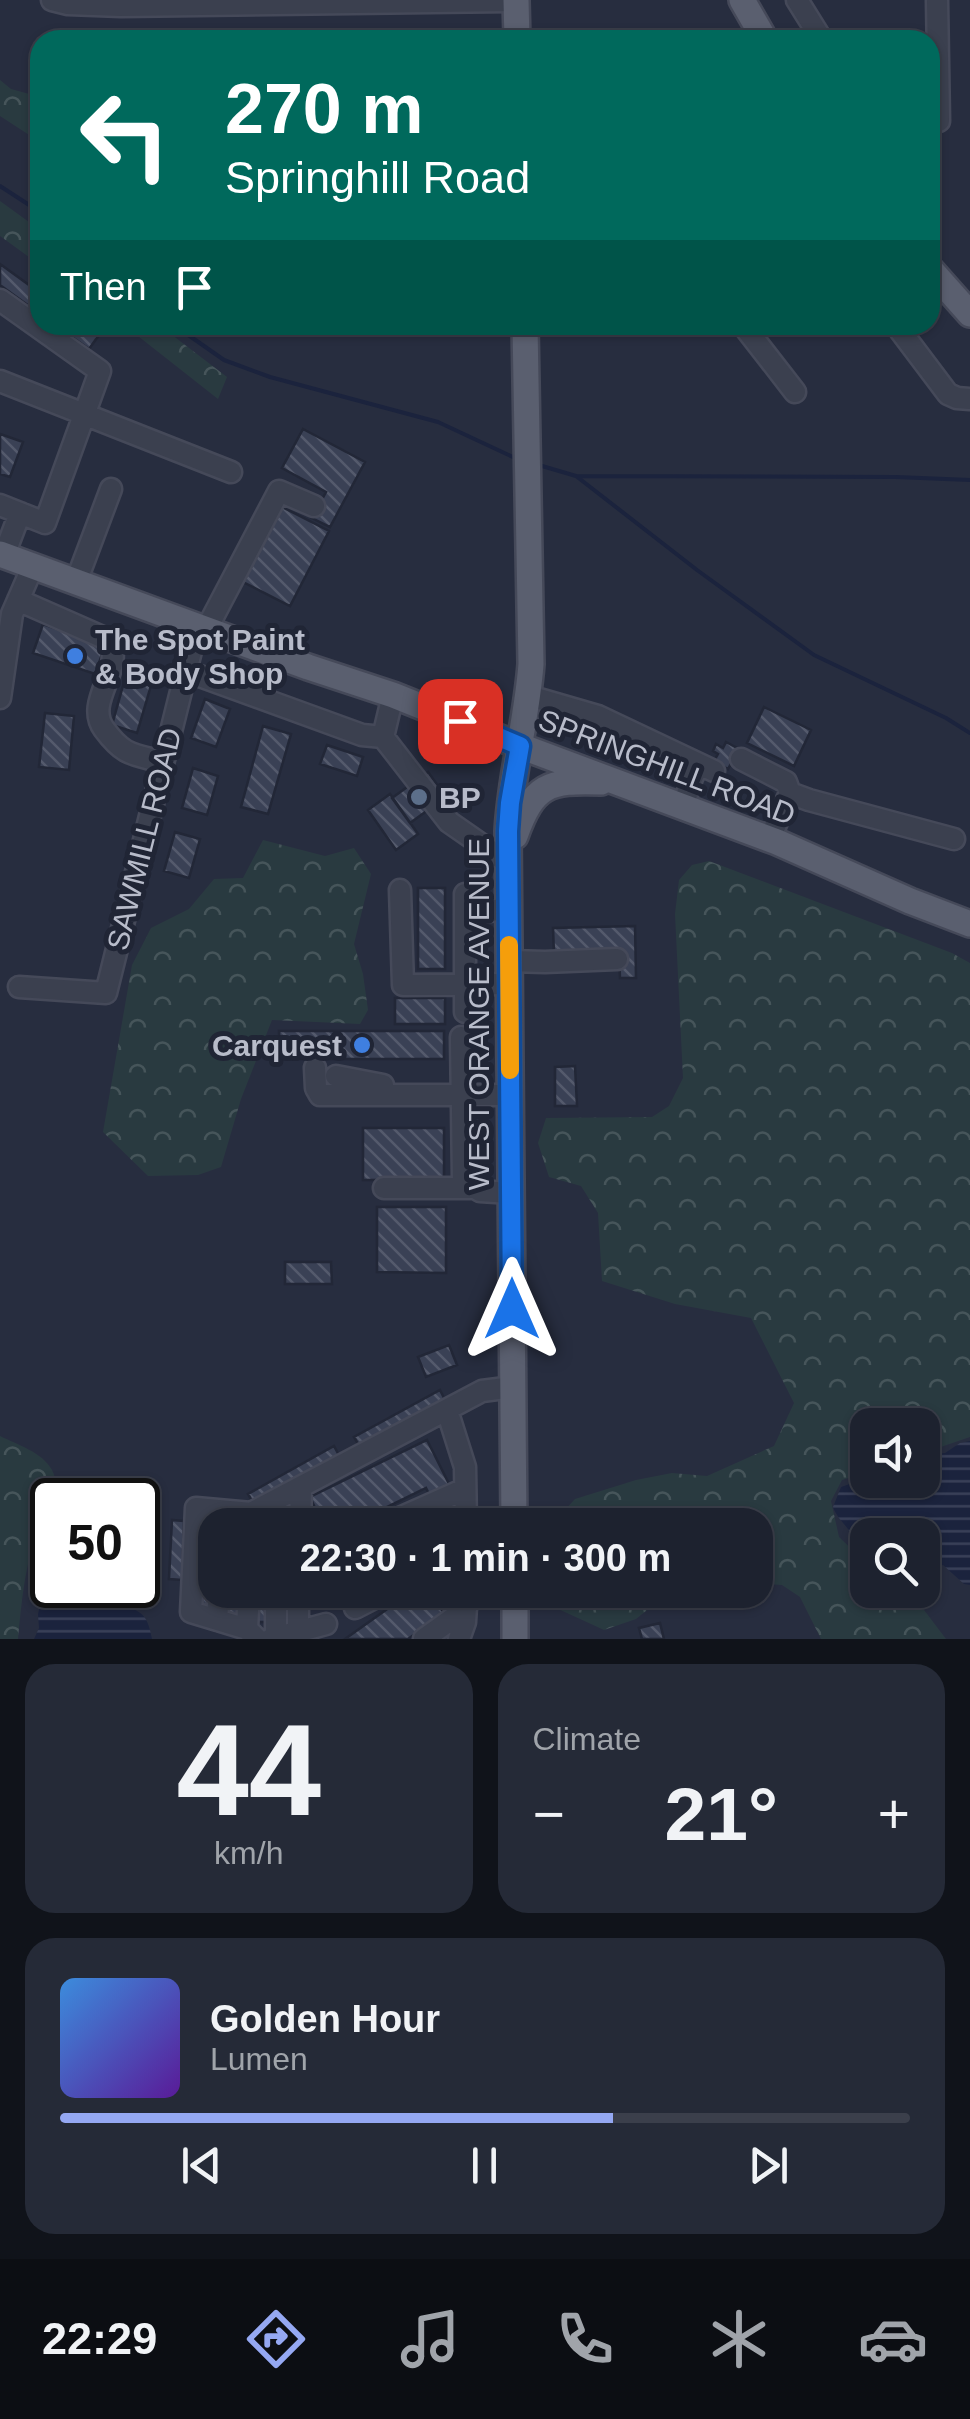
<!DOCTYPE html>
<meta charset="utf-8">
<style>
:root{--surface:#1d222f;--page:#252a37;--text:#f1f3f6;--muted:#a0a4aa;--line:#3b3f4b;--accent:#95a8f2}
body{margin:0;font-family:Arial,sans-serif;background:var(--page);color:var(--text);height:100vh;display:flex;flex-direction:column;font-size:38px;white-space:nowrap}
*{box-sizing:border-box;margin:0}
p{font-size:32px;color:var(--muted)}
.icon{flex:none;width:55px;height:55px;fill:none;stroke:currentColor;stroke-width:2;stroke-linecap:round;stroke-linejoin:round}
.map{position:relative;height:1639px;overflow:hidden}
.drawer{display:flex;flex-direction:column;gap:25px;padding:25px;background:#10131a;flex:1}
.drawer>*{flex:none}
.top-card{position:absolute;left:30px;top:30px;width:910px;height:305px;border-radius:30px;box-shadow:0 2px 8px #0004,0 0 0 2px var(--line);background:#00695c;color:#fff;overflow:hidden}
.buttons{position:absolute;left:850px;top:1408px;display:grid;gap:20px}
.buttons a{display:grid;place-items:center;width:90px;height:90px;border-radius:20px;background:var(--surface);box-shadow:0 2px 8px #0004,0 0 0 2px var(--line);font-size:50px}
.speed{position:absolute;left:30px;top:1478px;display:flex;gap:20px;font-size:50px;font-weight:700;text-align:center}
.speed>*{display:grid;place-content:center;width:130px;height:130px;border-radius:50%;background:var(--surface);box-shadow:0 2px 8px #0004,0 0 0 2px var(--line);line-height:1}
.speed .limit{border:5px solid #111;border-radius:15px;background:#fff;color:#111}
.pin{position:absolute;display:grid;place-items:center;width:85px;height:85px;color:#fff;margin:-42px;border-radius:20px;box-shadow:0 5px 15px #0006}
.me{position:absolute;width:110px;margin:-55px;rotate:0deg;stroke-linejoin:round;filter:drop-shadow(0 0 8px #0008)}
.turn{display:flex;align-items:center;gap:35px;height:210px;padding:0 30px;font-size:45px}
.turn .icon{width:130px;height:130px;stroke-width:2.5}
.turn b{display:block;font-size:70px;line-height:85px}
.then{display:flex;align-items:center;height:95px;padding:0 30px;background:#0003;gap:20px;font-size:38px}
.big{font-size:75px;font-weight:700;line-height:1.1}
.drawer .card{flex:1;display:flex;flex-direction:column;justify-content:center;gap:15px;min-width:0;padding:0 35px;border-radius:30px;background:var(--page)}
.drawer .dial{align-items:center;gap:0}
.dial b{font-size:130px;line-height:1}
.song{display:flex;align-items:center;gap:30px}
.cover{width:120px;height:120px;border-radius:15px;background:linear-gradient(135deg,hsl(210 70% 55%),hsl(270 70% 35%))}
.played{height:10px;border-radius:5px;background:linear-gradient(90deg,var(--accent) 65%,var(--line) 65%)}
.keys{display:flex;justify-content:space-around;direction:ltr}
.heat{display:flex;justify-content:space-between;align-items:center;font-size:55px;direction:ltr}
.drawer .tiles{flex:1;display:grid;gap:25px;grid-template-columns:1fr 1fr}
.card:last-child{grid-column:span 2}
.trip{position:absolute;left:198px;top:1508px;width:575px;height:100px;border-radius:30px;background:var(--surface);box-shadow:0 2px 8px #0004,0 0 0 2px var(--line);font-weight:700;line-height:100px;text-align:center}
.tabs{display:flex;height:160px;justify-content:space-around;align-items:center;background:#0c0e13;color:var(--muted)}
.tabs .icon{width:70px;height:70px}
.tabs .active{color:var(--accent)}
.tabs b{font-size:45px;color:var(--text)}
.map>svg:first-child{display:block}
.forest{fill:url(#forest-crowns)}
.water{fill:url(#water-rules)}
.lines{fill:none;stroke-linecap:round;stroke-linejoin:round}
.stream{stroke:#1b233d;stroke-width:4}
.building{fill:url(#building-back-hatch);stroke:#222737;stroke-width:2.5}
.minor-casing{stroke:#454959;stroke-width:25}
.major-casing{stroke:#454959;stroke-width:30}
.minor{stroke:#3b404f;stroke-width:20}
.major{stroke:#5a5f6f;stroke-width:25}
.route-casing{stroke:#114b97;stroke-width:25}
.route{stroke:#1a73e8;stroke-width:18}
.slow{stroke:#f59e0b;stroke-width:18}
.shop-dot{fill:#3f7fe0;stroke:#202535;stroke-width:4}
.service-dot{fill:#5c6f8a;stroke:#202535;stroke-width:4}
.labels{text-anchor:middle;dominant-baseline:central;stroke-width:10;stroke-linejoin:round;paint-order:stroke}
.poi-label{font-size:30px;font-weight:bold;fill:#b8bcca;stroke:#202535;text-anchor:start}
.street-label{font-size:30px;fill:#b8bcca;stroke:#202535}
</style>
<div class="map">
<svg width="970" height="1639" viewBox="0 0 970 1639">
<defs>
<pattern id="forest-crowns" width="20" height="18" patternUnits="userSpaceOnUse" patternTransform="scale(2.5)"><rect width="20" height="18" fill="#293a40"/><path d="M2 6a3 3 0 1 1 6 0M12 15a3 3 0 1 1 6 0" fill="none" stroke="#46555a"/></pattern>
<pattern id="water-rules" width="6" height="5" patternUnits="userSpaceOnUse" patternTransform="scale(2.5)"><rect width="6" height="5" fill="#1b233d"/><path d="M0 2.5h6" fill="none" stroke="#3a4158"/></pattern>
<pattern id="building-back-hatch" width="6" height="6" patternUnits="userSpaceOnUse" patternTransform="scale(2.5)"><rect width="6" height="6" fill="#3a4155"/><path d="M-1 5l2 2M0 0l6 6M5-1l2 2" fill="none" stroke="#545a6c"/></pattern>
</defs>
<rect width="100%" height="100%" fill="#272d3f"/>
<!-- forest -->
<path class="forest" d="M 0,80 L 11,89 L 40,97 L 40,142 L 0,116 Z
M 0,201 L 40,230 L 40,265 L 0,236 Z
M 124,325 L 159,325 L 227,377 L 218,399 Z
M 263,840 L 325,856 L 354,848 L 371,874 L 354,944 L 363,974 L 368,1010 L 360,1024 L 272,1020 L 241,1099 L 221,1167 L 198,1175 L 148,1176 L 103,1132 L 132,965 L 151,928 L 189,909 L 214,879 L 243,878 Z
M 709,861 L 952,953 L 970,963 L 970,1437 L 923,1453 L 922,1425 L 868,1425 L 867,1472 L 842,1480 L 831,1501 L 839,1537 L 867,1564 L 868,1590 L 899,1590 L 921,1606 L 946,1639 L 821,1639 L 800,1597 L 782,1585 L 755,1583 L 755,1525 L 551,1525 L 575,1499 L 636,1480 L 672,1473 L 707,1476 L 774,1446 L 794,1403 L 751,1318 L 675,1304 L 602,1281 L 598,1213 L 581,1186 L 549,1177 L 538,1143 L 546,1118 L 652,1117 L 669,1106 L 683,1078 L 675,914 L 679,880 L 692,865 Z
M 0,1436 C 18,1445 42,1452 52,1470 C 61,1488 51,1499 44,1514 C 26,1554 22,1596 18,1639 L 0,1639 Z
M 551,1590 L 672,1590 L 636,1619 L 604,1630 L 554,1607 Z"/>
<!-- water -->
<path class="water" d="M 970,1441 L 970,1585 L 964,1584 L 943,1565 L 933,1570 L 931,1564 L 926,1563 L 924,1566 L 927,1569 L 928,1575 L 923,1580 L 922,1535 L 868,1535 L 867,1549 L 859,1540 L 854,1540 C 850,1527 838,1521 833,1507 L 841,1487 L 867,1478 L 868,1480 L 922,1480 L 923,1456 L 945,1453 L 960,1443 Z
M 52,1553 L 52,1585 L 110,1585 L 115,1603 C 140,1611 147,1611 152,1639 L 34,1639 L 39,1628 L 38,1614 Z"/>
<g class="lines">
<!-- stream -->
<path class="stream" d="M 0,186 L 40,212
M 174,325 L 224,360 L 270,377 L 438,422 L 515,458
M 542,466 L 576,476 L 697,570 L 814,655 L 946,718 L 970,733
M 576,476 L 896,477 L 970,480"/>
</g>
<!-- building -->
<path class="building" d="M 0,264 L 40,293 L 40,314 L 0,285 Z
M 55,325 L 85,325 L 99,335 L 89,349 Z
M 303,429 L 365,462 L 330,527 L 312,518 L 326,492 L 282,468 Z
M 0,434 L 23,442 L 10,477 L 0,474 Z
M 282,507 L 329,531 L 290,606 L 243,582 Z
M 43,624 L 105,646 L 95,674 L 33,653 Z
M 126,675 L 152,682 L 137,733 L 112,725 Z
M 205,699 L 230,709 L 216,747 L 191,738 Z
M 764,707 L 811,730 L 794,766 L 747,743 Z
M 45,713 L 74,716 L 69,770 L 39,767 Z
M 263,726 L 291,734 L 268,814 L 241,807 Z
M 726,742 L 739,749 L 728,769 L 714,761 L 718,754 L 713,751 L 716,744 L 723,748 Z
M 327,745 L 363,757 L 357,776 L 320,764 Z
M 193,768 L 218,776 L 207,815 L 182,808 Z
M 428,772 L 446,797 L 410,823 L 392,798 Z
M 390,794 L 418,834 L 396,850 L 368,810 Z
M 175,832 L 200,839 L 189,878 L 164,871 Z
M 418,888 L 445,888 L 445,969 L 418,969 Z
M 635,926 L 636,978 L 620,978 L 619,953 L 554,954 L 553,928 Z
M 395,998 L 445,998 L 445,1024 L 395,1024 Z
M 279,1031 L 444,1031 L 444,1059 L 280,1059 Z
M 575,1066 L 577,1106 L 555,1106 L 555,1067 Z
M 363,1128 L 444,1128 L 444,1180 L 363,1180 Z
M 377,1207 L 446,1207 L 446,1273 L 377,1272 Z
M 285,1262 L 331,1262 L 332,1284 L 285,1284 Z
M 449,1345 L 457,1365 L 426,1377 L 418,1357 Z
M 440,1390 L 446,1402 L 361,1449 L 354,1437 Z
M 427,1440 L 449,1484 L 429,1494 L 426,1488 L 350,1525 L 323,1525 L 310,1497 Z
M 334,1446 L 341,1459 L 255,1506 L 248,1494 Z
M 200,1515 L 215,1516 L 212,1607 L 197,1607 Z
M 172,1520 L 184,1521 L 182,1580 L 169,1579 Z
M 226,1590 L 240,1590 L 240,1621 L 225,1621 Z
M 255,1590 L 269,1590 L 268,1622 L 254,1622 Z
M 310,1590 L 323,1590 L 322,1607 L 309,1606 Z
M 414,1590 L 428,1590 L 444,1613 L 408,1639 L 345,1639 Z
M 660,1623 L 664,1639 L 642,1639 L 639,1628 Z"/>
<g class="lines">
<!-- minor casing -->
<g class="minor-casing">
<path id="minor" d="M 52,0 L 68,4 L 121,6 L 516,1
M 797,0 L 822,40
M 930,121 L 939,121 L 937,0
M 0,300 L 100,371 L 45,523 L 0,505
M 743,325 L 795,392
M 896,325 L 948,394 L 957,398 L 970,399
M 0,381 L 231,472
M 4,555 L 20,513
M 76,582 L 111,489
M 18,600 L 109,640 C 125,670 84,701 104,729 C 124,756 132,754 163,762
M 206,630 L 279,491 L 314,506
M 186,671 L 362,735 L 383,737 L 449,822 L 508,863
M 529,696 L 598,716 L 714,771
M 0,698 L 12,614 L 33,566
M 383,737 L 393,695
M 741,759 L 786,782 L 790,793 L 809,800 L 954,839
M 683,807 L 692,778 L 699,764
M 769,840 L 790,793
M 400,890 L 403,985 L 509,984
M 465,894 L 465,1012
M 465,915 L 509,908
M 509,961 L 545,962 L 617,959
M 19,987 L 106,993 L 197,627
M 461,1037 L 463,1180 L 480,1191 L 511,1193
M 315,1068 L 316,1088 L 320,1095 L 510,1095
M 336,1076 L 383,1085
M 384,1188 L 475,1188
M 447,1410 L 465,1467 L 466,1525
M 300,1525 L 301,1487
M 384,1525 L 465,1489
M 355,1608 L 390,1590
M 217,1620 L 219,1590
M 247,1629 L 249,1590
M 298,1632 L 298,1590
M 257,1639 L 247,1629 L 191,1612 L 196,1508 L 251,1513 L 482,1391 L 513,1387
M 271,1639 L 326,1624
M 276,1639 L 276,1590
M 424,1639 L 466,1609
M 459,1639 L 465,1622 L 467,1590"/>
</g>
<!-- major casing -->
<g class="major-casing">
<path id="major" d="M 516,0 L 517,40
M 742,0 L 765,40
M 930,269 L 970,314
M 0,554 L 308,667 L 393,695 L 520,746 L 777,842 L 910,901 L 970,924
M 515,836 C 533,785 548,780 601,782
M 514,1525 L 508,831 C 511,774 527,720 531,664 L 525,325
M 515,1590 L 515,1639"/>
</g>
<!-- minor -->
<use href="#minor" class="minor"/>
<!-- major -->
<use href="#major" class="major"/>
</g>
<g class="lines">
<!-- route casing -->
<g class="route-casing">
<path id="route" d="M 460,721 L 520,746 L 510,803 L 508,831 L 512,1309"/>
</g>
<!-- route -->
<use href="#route" class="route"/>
<!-- slow -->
<path class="slow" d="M 509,945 L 510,1070"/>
</g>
<!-- markers -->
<g class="shop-dot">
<circle cx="75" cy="656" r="10"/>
<circle cx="362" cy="1045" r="10"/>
</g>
<circle class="service-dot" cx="419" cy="797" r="10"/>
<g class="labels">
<!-- poi labels -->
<g class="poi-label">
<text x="95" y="639">The Spot Paint<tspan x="95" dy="34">&amp; Body Shop</tspan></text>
<text x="439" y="797">BP</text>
<text x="342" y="1045" text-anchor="end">Carquest</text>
</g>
<!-- street labels -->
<g class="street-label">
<text transform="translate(667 767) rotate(21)">SPRINGHILL ROAD</text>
<text transform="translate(144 839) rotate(-76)">SAWMILL ROAD</text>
<text transform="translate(478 1014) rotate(-90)">WEST ORANGE AVENUE</text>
</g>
</g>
</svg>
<div class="buttons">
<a><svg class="icon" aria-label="sound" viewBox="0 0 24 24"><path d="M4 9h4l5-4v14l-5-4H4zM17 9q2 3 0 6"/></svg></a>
<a><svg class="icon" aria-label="search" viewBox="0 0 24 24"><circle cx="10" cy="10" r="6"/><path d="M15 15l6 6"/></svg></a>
</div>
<div class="speed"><div class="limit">50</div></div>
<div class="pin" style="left:460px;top:721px;background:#d93025"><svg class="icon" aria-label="arrive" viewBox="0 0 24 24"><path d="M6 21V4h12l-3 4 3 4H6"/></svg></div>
<svg class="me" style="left:512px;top:1309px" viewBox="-20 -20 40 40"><path d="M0-17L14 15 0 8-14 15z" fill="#1a73e8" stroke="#fff" stroke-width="4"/></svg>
<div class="trip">22:30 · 1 min · 300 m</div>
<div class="top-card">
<div class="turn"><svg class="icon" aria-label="left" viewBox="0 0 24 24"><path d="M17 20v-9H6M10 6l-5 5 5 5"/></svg><div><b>270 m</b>Springhill Road</div></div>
<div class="then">Then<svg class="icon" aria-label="arrive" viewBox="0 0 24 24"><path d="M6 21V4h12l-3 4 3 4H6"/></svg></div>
</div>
</div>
<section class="drawer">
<div class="tiles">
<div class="card dial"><b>44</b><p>km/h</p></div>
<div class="card"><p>Climate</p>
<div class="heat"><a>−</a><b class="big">21°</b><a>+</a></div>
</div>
<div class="card">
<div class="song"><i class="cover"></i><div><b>Golden Hour</b><p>Lumen</p></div></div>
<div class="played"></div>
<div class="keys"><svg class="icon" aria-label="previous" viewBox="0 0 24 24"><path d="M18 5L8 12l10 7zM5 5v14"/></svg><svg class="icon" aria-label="pause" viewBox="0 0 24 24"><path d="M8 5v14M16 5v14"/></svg><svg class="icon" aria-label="next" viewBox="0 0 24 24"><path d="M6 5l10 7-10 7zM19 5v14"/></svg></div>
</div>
</div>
</section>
<nav class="tabs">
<b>22:29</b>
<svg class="icon active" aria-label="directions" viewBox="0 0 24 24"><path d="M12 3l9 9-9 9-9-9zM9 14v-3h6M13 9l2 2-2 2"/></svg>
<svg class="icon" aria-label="music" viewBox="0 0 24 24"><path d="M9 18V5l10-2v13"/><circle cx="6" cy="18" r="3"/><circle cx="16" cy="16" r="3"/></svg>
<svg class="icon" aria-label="phone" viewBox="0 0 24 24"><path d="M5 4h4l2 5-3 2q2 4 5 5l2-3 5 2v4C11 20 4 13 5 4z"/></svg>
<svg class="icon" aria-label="climate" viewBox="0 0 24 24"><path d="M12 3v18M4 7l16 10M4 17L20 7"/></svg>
<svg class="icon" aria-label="car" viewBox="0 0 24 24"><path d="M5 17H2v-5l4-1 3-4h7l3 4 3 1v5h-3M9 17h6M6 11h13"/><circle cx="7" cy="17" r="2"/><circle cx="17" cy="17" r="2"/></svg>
</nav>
